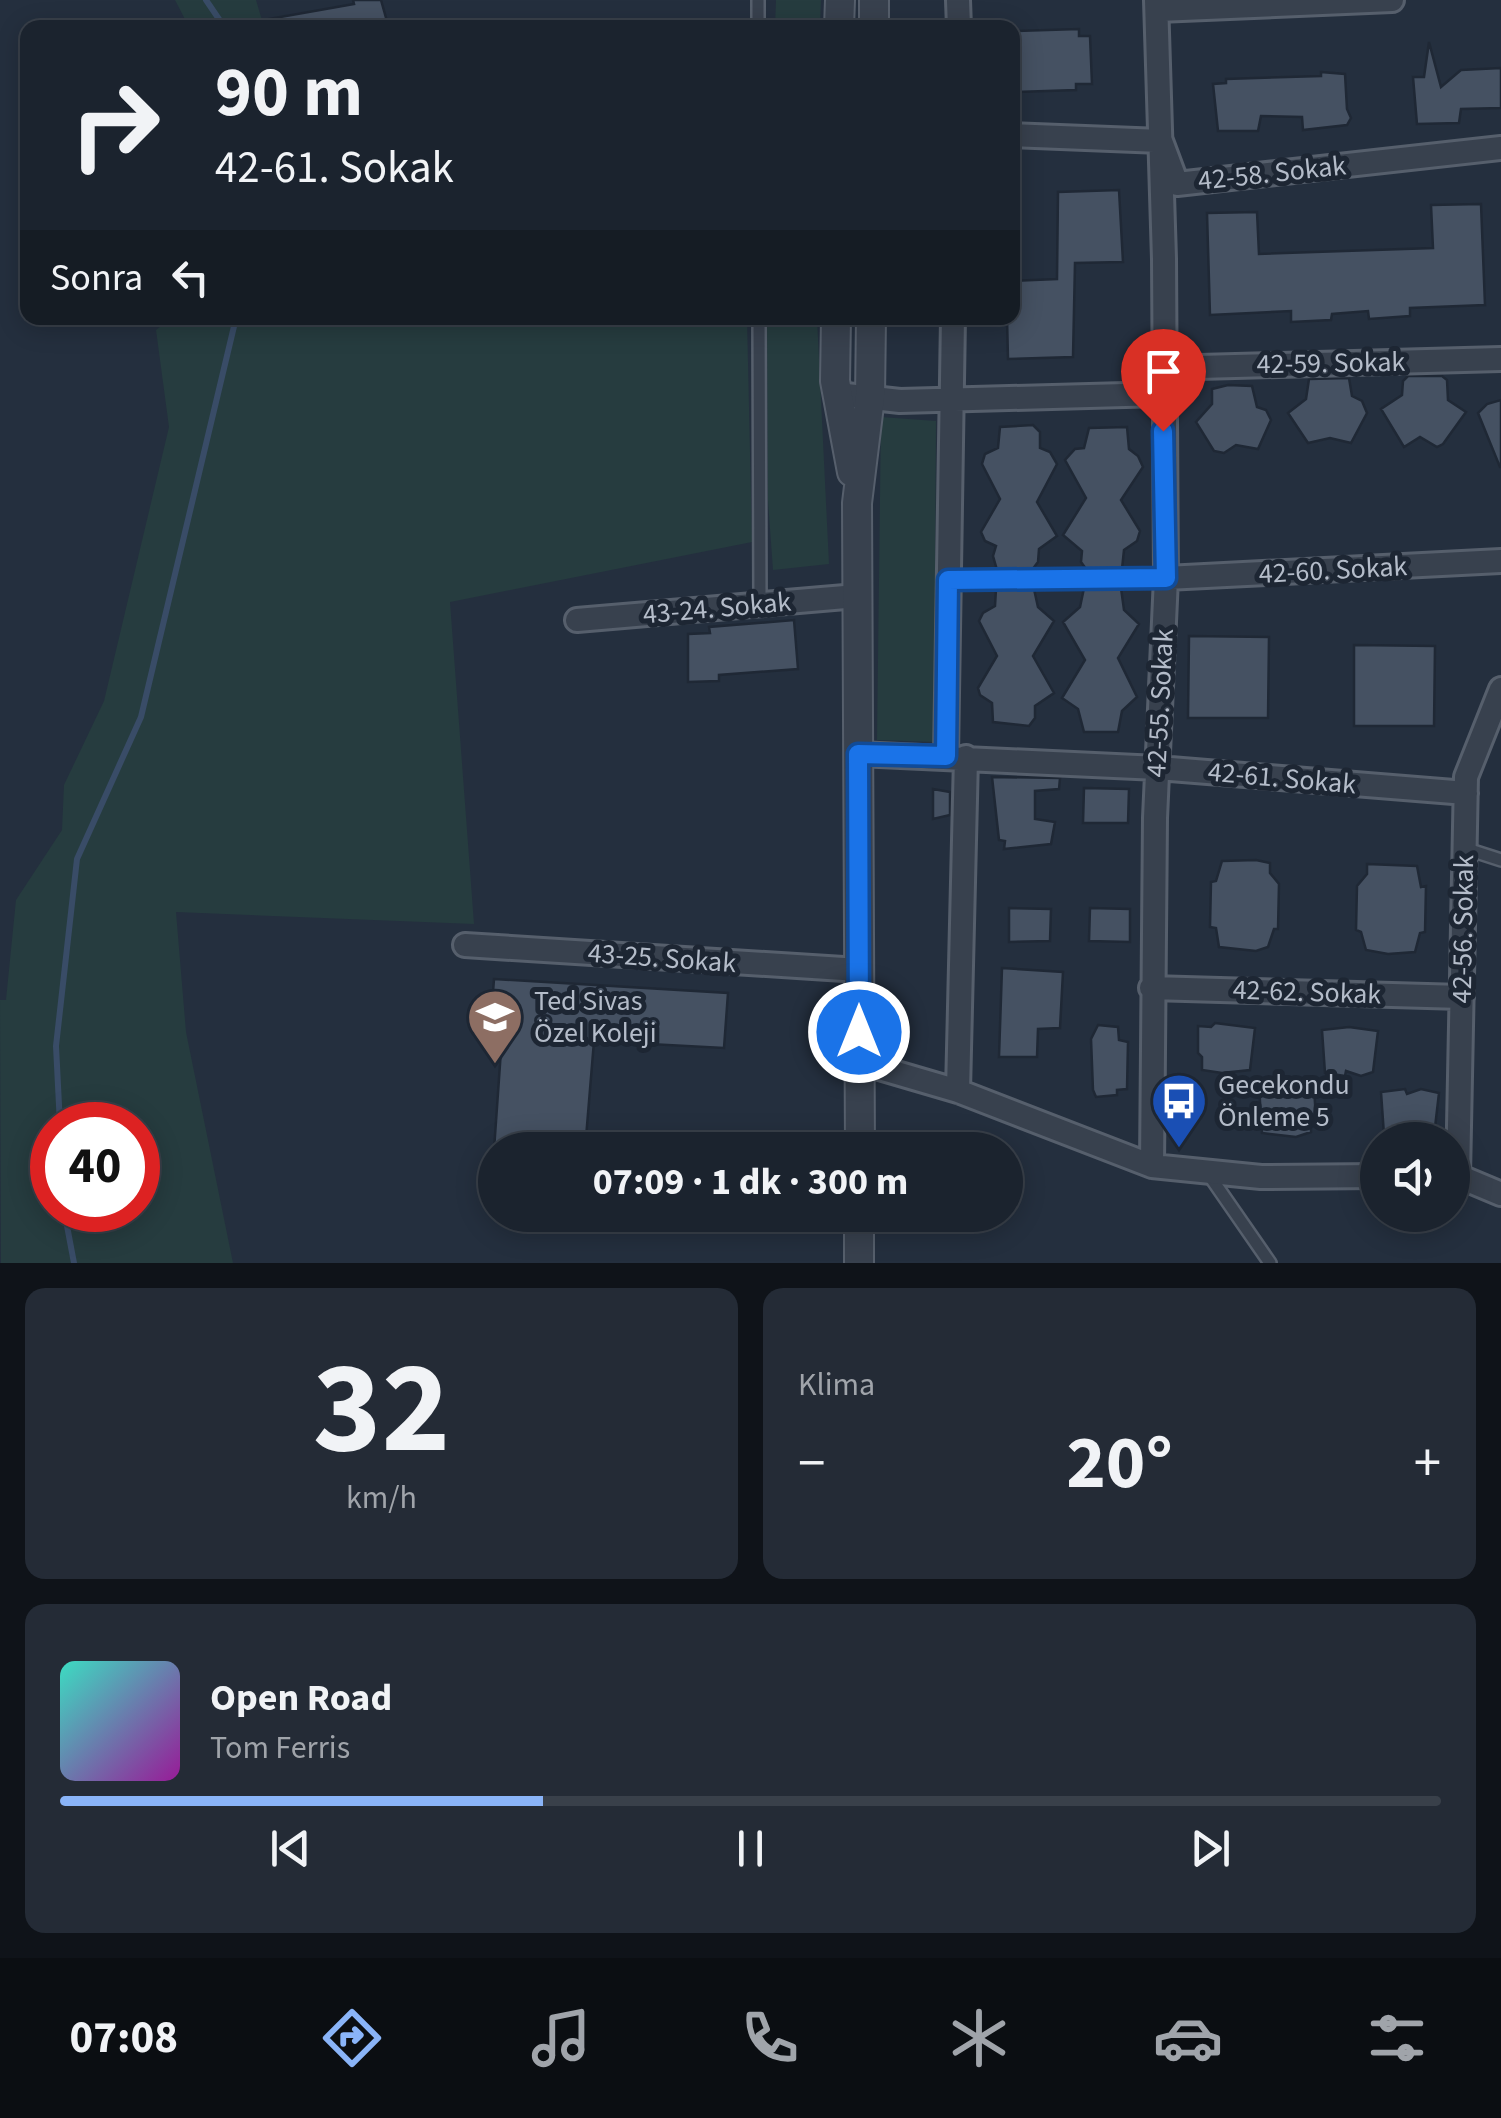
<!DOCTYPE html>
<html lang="tr">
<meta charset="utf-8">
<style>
:root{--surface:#1b232e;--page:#242b36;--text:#f1f3f6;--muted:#a0a4aa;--line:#39404a;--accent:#8ab4f8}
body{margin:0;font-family:"Source Sans 3",sans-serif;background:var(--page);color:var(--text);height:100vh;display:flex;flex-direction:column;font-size:38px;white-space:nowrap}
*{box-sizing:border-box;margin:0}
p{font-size:32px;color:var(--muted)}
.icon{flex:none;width:55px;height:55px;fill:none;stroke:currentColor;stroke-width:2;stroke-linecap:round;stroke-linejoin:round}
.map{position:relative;height:1263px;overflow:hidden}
.sheet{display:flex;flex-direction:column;gap:25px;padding:25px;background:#0f1319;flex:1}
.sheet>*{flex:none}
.guide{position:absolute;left:20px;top:20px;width:1000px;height:305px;border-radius:20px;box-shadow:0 5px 25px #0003,0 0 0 2px var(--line);background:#1b232e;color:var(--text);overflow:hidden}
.controls{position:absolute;left:1360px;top:1122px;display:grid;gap:20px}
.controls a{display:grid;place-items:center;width:110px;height:110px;border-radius:50%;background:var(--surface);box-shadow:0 5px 25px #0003,0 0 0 2px var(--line);font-size:50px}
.speed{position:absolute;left:30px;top:1102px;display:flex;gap:20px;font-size:50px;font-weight:700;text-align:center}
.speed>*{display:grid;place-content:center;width:130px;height:130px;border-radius:50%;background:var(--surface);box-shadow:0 5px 25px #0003,0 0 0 2px var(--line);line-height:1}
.speed .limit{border:15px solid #d22;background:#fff;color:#111}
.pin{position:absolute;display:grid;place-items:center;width:85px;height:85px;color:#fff;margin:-102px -42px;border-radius:50% 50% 50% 0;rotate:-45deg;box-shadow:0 0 10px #0007}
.pin .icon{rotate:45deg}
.me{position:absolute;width:110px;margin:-55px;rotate:0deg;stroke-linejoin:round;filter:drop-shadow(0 0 8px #0008)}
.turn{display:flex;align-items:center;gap:35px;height:210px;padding:0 30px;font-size:45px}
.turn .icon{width:130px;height:130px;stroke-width:2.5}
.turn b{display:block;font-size:70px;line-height:85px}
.then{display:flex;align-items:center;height:95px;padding:0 30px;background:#0003;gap:20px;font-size:38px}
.big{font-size:75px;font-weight:700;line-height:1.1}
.sheet .widget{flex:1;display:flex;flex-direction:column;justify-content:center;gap:15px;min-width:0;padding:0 35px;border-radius:20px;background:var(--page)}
.sheet .dial{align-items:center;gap:0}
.dial b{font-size:130px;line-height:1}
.song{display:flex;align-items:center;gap:30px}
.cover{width:120px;height:120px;border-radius:15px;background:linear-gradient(135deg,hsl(170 70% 55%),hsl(300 70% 35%))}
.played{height:10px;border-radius:5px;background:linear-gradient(90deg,var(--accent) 35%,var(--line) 35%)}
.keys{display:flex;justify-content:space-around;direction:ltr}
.heat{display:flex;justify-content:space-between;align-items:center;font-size:55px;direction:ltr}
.sheet .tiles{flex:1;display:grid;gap:25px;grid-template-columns:1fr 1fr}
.widget:last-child{grid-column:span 2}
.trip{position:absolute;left:478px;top:1132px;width:545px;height:100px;border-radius:50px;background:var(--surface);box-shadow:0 5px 25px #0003,0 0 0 2px var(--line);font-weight:700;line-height:100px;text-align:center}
.tab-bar{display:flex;height:160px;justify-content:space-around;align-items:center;background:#0b0e12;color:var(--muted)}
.tab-bar .icon{width:70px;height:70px}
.tab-bar .selected{color:var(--accent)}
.tab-bar b{font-size:45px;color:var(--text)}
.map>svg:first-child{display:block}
.green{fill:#263c3f;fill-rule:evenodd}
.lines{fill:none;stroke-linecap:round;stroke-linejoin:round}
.stream{stroke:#394c67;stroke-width:6}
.building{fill:#455162;stroke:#1f2835;stroke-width:2.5}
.service-casing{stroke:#565f6c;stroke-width:16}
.minor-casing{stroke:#565f6c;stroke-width:28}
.tertiary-casing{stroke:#565f6c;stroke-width:32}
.service{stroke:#38414e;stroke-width:11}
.minor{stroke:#38414e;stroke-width:22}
.tertiary{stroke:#38414e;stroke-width:28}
.route-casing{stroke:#114b97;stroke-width:25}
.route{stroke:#1a73e8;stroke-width:18}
.labels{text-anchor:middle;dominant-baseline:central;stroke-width:10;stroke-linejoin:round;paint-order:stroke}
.street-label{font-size:28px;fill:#b4bcc9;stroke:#1d2633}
.poi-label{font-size:28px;fill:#b4bcc9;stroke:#1d2633;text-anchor:start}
</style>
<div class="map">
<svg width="1501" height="1263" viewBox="0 0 1501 1263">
<rect width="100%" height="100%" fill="#242f3e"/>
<!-- green -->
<path class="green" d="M 175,0 L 256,0 L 264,27 L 189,27 Z
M 776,0 L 821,0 L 820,27 L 775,27 Z
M 171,318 L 747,318 L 752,542 L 450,602 L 474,924 L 176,912 L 186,1032 L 233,1263 L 1,1263 L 0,1000 L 6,1000 L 16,900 L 62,830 L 64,785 L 104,701 L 169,427 L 156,330 ZM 52,1125 L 138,1125 L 138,1210 L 52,1210 Z
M 767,318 L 817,318 L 829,564 L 773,570 L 768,501 Z
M 881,417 L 936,421 L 934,742 L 877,740 Z"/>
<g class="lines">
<!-- stream -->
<path class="stream" d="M 206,0 L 225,28
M 60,1125 L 56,1046 L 77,859 L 141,717 L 236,318
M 64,1210 L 74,1263"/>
</g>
<!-- building -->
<path class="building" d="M 353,0 L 381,0 L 388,25 L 269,28 L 269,19 L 354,4 Z
M 1079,29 L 1079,36 L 1090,36 L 1092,84 L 1076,84 L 1076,90 L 1014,92 L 1014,31 Z
M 1429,42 L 1441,87 L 1461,70 L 1501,68 L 1501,108 L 1461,109 L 1459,123 L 1417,124 L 1413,77 L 1424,77 Z
M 1321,72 L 1345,74 L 1347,109 L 1351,118 L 1347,125 L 1303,130 L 1302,117 L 1261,116 L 1258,131 L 1218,131 L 1213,84 L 1226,83 L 1226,79 L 1321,76 Z
M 1119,190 L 1123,262 L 1075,263 L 1073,357 L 1008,359 L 1007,318 L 1012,318 L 1012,281 L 1057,279 L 1058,192 Z
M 1481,204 L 1485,305 L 1410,308 L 1410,316 L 1369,319 L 1368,311 L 1332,314 L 1331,320 L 1291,322 L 1291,311 L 1210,315 L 1207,213 L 1257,212 L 1259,254 L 1433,248 L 1431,205 Z
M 1408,376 L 1442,376 L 1447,380 L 1448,400 L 1466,412 L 1443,444 L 1437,447 L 1420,437 L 1404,447 L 1381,409 L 1402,395 L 1403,381 Z
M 1349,378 L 1352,396 L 1362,401 L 1367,413 L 1351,443 L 1330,438 L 1308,443 L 1288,413 L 1306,399 L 1309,379 Z
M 1228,385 L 1252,386 L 1257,407 L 1266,410 L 1271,420 L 1258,449 L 1236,445 L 1224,453 L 1214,451 L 1196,422 L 1212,404 L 1212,389 Z
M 1501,400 L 1501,467 L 1500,467 L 1478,413 L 1487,404 Z
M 1033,425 L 1040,432 L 1040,448 L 1050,452 L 1057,464 L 1037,502 L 1057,536 L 1039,549 L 1038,562 L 1032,570 L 997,570 L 993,556 L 996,546 L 985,541 L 981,532 L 1000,499 L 982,464 L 985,454 L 998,448 L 1000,427 Z
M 1127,427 L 1129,449 L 1138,456 L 1143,467 L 1121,500 L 1140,531 L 1137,541 L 1124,550 L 1122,569 L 1086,569 L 1081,562 L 1082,551 L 1063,535 L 1086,498 L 1065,460 L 1075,449 L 1084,448 L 1089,428 Z
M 1084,588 L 1121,588 L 1124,610 L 1139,624 L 1118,658 L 1137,697 L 1122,711 L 1118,732 L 1084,732 L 1078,709 L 1062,698 L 1085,660 L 1063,622 L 1080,607 Z
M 996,589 L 1034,589 L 1038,607 L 1054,621 L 1033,656 L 1054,693 L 1035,706 L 1035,718 L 1029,726 L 993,722 L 992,703 L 980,695 L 978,688 L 997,656 L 979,621 L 983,613 L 995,606 Z
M 794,620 L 798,669 L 719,675 L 719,681 L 688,682 L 688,634 L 710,633 L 709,627 Z
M 1189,636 L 1269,637 L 1268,718 L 1188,718 Z
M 1354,645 L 1435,646 L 1434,726 L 1354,726 Z
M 992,777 L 1060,778 L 1059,789 L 1035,791 L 1035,819 L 1055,822 L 1051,844 L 1004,849 L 1005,841 L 999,840 Z
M 1084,788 L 1129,789 L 1128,823 L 1083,823 Z
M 933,789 L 950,792 L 950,815 L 933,819 Z
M 1256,860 L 1270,863 L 1270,873 L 1279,884 L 1278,929 L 1274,929 L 1268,947 L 1256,951 L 1219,947 L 1216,928 L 1210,927 L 1211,882 L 1216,881 L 1222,861 Z
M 1367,864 L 1417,866 L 1421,887 L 1426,886 L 1425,932 L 1420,933 L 1415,952 L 1388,954 L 1366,950 L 1361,932 L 1356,930 L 1357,886 L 1367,874 Z
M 1009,908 L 1051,909 L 1050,941 L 1009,942 Z
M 1090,908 L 1130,909 L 1130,942 L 1089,941 Z
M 1002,968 L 1063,972 L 1060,1028 L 1038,1029 L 1037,1057 L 999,1057 Z
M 494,979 L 728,993 L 724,1048 L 594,1041 L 585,1150 L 494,1150 L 502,1036 L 490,1032 Z
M 1215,1023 L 1255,1028 L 1250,1070 L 1222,1073 L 1202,1070 L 1202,1057 L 1198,1053 L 1198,1026 L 1211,1027 Z
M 1098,1025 L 1118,1027 L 1119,1040 L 1128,1042 L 1127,1089 L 1117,1090 L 1117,1095 L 1096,1097 L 1093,1090 L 1091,1039 Z
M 1349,1027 L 1378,1031 L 1373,1072 L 1361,1076 L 1346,1071 L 1345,1076 L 1325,1073 L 1322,1030 Z
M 1259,1086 L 1314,1088 L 1316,1118 L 1311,1121 L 1311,1132 L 1296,1137 L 1262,1133 Z
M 1405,1089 L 1407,1094 L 1421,1089 L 1439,1093 L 1434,1136 L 1423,1139 L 1384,1135 L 1381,1092 Z"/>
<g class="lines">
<!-- service casing -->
<g class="service-casing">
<path id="service" d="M 758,0 L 758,28
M 759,318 L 760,604
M 947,580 L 1166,578
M 1464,848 L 1501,860
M 1207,1172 L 1270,1263"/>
</g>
<!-- minor casing -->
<g class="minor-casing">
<path id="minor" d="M 958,0 L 959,28
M 1158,10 L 1392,0
M 1012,135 L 1161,141 L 1177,184 L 1501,148
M 1162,368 L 1501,359
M 837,394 L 900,401 L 1162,394
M 1166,578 L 1501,561
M 577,620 L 857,596
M 1501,689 L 1466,777 L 1458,1176 L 1501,1194
M 858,754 L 1158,768 L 1466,793
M 946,756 L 953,318
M 465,945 L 859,970
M 1151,988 L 1462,997
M 859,1062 L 958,1091 L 1152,1166 L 1261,1177 L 1378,1176
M 958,1091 L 966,757
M 1152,1166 L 1155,818 L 1166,578 L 1164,259 L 1156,0"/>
</g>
<!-- tertiary casing -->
<g class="tertiary-casing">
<path id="tertiary" d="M 839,28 L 840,0
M 874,28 L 874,0
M 836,318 L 835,381 L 852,472
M 860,1150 L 857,503 L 870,397 L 871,318
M 859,1263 L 859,1215"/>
</g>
<!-- service -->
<use href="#service" class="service"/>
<!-- minor -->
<use href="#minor" class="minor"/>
<!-- tertiary -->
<use href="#tertiary" class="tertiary"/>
</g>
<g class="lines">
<!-- route casing -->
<g class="route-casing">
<path id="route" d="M 859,1032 L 858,754 L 946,756 L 948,580 L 1166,578 L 1163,431"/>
</g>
<!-- route -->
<use href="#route" class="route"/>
</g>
<!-- icons -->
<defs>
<g id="school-pin" transform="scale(2.875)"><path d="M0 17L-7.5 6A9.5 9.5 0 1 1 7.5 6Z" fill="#8d6e63" stroke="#1d2633"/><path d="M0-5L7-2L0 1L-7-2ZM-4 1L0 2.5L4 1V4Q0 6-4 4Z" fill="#fff"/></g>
<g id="bus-pin" transform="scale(2.875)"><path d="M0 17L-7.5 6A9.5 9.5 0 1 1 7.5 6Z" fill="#1a4fb4" stroke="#1d2633"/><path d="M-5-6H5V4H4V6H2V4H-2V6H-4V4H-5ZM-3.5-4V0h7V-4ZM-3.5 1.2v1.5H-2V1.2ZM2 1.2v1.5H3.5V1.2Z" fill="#fff"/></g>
</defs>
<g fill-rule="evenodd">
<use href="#school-pin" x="495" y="1017"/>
<use href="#bus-pin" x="1179" y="1101"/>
</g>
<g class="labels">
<!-- street labels -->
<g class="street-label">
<text transform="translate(1272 173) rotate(-6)">42-58. Sokak</text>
<text transform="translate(1331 363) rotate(-1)">42-59. Sokak</text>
<text transform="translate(1333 570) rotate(-3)">42-60. Sokak</text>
<text transform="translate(717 608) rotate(-5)">43-24. Sokak</text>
<text transform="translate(1160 703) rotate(-87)">42-55. Sokak</text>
<text transform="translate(1282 778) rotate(5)">42-61. Sokak</text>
<text transform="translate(1463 929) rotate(-89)">42-56. Sokak</text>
<text transform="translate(662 958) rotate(4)">43-25. Sokak</text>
<text transform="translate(1307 992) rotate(2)">42-62. Sokak</text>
</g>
<!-- poi labels -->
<g class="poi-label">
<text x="534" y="1001">Ted Sivas<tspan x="534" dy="32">Özel Koleji</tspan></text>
<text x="1218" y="1085">Gecekondu<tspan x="1218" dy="32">Önleme 5</tspan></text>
</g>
</g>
</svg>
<div class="controls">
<a><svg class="icon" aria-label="sound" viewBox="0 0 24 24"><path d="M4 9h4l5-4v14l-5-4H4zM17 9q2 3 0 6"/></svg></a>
</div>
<div class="speed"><div class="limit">40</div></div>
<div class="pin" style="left:1163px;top:431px;background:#d93025"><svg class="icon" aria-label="arrive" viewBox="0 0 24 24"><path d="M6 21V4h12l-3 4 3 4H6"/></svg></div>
<svg class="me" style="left:859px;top:1032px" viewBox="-20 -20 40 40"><circle r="17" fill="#1a73e8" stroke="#fff" stroke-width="3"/><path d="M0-11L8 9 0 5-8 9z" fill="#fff"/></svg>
<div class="trip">07:09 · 1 dk · 300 m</div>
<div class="guide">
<div class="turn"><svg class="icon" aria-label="right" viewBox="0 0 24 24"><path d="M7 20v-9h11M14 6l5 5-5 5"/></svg><div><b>90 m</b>42-61. Sokak</div></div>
<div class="then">Sonra<svg class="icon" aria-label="left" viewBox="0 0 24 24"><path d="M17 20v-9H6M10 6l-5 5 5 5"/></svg></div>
</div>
</div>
<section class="sheet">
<div class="tiles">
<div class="widget dial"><b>32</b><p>km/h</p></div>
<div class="widget"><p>Klima</p>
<div class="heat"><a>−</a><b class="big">20°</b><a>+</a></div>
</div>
<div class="widget">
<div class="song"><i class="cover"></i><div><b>Open Road</b><p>Tom Ferris</p></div></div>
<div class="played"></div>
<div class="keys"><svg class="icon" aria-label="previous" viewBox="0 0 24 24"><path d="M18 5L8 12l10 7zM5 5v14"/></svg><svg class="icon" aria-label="pause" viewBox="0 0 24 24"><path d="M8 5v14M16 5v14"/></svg><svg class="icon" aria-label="next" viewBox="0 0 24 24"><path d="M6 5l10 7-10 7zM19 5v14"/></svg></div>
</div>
</div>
</section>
<nav class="tab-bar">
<b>07:08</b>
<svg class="icon selected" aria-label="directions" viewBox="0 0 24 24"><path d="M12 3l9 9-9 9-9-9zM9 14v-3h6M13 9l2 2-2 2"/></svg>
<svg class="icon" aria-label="music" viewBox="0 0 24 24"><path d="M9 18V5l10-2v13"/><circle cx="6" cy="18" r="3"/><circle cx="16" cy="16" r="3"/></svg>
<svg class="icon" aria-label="phone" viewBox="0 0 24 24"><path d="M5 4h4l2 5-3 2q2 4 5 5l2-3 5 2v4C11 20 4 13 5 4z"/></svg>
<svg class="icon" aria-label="climate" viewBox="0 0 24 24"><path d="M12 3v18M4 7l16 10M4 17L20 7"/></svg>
<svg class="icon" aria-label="car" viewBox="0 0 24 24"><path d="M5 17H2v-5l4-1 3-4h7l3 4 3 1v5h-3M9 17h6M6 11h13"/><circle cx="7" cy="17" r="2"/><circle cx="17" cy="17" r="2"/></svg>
<svg class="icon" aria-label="filters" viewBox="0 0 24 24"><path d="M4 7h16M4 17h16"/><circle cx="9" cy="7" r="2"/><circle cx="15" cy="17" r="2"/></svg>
</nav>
